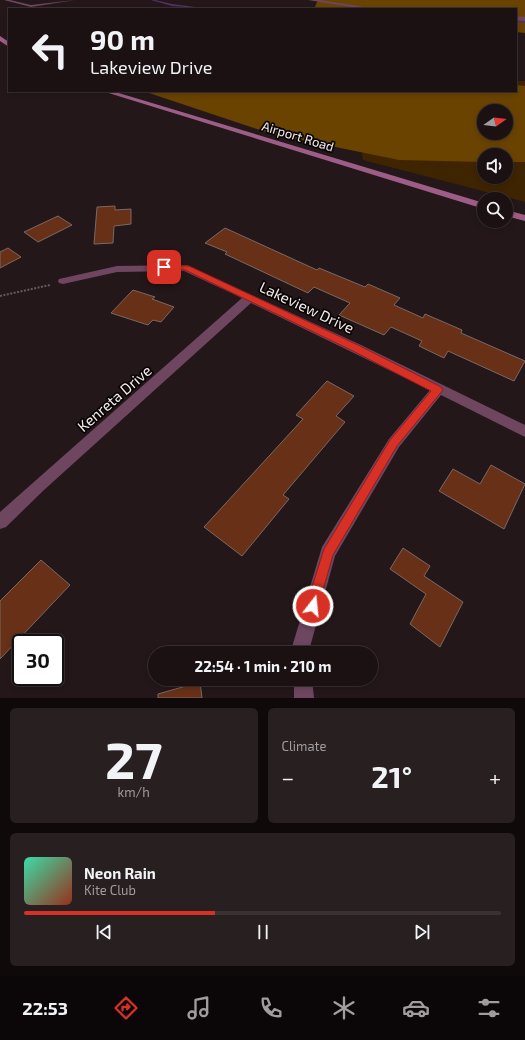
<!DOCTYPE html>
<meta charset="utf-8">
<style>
:root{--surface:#1b1113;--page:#281f21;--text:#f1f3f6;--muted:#a09da0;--line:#393133;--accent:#d93025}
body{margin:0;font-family:"Exo 2",sans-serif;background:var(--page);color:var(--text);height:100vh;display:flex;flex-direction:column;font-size:15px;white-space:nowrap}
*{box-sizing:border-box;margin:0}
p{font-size:13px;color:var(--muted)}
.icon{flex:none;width:22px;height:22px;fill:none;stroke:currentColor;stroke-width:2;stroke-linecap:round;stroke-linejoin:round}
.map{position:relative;height:698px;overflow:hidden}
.drawer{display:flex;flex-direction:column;gap:10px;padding:10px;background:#0f090a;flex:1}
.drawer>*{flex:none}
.top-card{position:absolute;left:8px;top:8px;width:509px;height:84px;border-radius:0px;box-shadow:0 2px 6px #0003,0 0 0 1px var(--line);background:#1b1113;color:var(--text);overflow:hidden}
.needle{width:26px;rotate:76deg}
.buttons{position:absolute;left:477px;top:104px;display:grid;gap:8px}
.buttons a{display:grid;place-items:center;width:36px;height:36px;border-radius:50%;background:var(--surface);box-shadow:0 2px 6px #0003,0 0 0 1px var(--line);font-size:20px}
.speed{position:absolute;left:12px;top:634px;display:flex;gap:8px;font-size:20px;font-weight:700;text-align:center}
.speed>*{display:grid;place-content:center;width:52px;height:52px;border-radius:50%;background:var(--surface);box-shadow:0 2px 6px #0003,0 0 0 1px var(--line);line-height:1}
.speed .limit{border:2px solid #111;border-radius:6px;background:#fff;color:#111}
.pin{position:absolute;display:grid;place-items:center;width:34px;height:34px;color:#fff;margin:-17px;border-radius:8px;box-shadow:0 2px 6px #0006}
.me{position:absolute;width:44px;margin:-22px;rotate:16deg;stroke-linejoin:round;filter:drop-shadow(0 0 3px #0008)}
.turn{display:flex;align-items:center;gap:14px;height:84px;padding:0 16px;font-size:18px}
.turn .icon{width:52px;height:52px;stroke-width:2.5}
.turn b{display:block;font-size:28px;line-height:34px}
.big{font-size:30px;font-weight:700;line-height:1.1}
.drawer .card{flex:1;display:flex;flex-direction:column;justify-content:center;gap:6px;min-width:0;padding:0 14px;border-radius:6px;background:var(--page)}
.drawer .dial{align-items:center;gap:0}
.dial b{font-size:52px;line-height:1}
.song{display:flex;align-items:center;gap:12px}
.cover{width:48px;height:48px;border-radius:6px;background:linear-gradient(135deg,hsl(160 70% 55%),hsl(10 70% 35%))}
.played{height:4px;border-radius:2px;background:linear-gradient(90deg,var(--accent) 40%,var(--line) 40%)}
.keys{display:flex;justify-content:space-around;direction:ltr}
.heat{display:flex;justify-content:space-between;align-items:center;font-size:22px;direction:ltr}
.drawer .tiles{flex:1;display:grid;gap:10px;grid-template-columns:1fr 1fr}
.card:last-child{grid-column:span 2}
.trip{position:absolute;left:148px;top:646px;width:230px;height:40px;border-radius:20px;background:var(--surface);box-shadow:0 2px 6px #0003,0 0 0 1px var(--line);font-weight:700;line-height:40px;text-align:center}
.tabs{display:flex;height:64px;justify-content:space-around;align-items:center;background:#0b0708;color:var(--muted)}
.tabs .icon{width:28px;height:28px}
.tabs .selected{color:var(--accent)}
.tabs b{font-size:18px;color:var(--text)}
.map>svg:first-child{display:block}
.green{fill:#3e2500;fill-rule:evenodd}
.forest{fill:#6a4301;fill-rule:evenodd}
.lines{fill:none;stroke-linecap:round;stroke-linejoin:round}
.stream{fill:#513263;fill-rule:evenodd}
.building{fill:#693018;stroke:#786964}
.path{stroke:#65595b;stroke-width:2;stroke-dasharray:2 1.5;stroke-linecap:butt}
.service{fill:#6f4660;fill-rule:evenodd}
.minor{fill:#6f4660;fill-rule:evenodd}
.secondary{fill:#9e5d87;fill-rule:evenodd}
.route{fill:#d93025;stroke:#8d1f18}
.labels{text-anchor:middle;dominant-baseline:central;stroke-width:3.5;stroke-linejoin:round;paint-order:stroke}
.far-street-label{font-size:13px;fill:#f4ebec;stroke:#090505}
.street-label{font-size:15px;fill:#f4ebec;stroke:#090505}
</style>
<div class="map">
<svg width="525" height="698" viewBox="0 0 525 698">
<rect width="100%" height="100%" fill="#241719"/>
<!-- green -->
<path class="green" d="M 516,81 L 525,81 L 525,202 L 363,160 L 351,91 L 516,91 ZM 484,111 L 506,111 L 506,133 L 484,133 ZM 484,155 L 506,155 L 506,177 L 484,177 Z"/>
<!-- forest -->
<path class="forest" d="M 318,0 L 525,0 L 525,33 L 516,32 L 516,9 L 314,9 Z
M 516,85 L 525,86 L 525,162 L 506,162 L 506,155 L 484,155 L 484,162 L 399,160 L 272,134 L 143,91 L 516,91 ZM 484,111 L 506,111 L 506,133 L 484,133 Z"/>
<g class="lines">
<!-- stream -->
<path class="stream" d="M 151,0 L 155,0 L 172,4 L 211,9 L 172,6 Z
M 516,21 L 525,21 L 525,23 L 516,23 Z"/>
</g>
<!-- building -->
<path class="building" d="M 115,206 L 115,210 L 131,209 L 131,224 L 114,226 L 113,243 L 94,244 L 97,207 Z
M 58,216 L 72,225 L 38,242 L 24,232 Z
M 225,228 L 317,270 L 319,268 L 365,287 L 368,284 L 400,298 L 394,305 L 423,318 L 425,314 L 462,330 L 461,333 L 525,361 L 514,381 L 448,351 L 444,358 L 419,346 L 422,341 L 391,327 L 384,335 L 339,315 L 350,303 L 314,287 L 308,293 L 225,254 L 227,252 L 205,243 Z
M 8,248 L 21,257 L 0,268 L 0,252 Z
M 133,290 L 155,297 L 152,299 L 174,307 L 161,322 L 153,320 L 148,325 L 111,313 Z
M 327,381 L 354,396 L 336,416 L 345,422 L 283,495 L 289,499 L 242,556 L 204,527 L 303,419 L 296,415 Z
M 491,465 L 525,484 L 504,529 L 439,491 L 453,469 L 480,484 Z
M 403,548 L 430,566 L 424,576 L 463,602 L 440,647 L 410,624 L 426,594 L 390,569 Z
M 41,560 L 70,585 L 0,659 L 0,601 Z
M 200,682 L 202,698 L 158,698 L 158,694 Z"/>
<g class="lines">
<!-- path -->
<path class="path" d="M 0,296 L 50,285"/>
<!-- service -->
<path class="service" d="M 4,0 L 10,0 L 31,5 L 75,0 L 31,7 Z"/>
<!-- minor -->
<path class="minor" d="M 308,0 L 320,0 L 377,9 L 364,9 Z
M 516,16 L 525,17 L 525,21 L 516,20 Z
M 186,265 L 361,345 L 525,425 L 525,437 L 441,395 L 399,447 L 335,556 L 310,647 L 310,653 L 292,653 L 292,647 L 322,547 L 389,439 L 430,390 L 251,303 L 44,490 L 6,527 L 0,529 L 0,512 L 242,298 L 184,271 L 117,272 L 63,284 L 59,283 L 58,281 L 59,279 L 117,266 Z
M 294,679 L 312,679 L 314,698 L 294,698 Z"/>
<!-- secondary -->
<path class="secondary" d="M 0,36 L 9,42 L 9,47 L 0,41 Z
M 102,91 L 112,91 L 484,203 L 484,209 Z
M 506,210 L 525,215 L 525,221 L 506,216 Z"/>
</g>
<!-- route -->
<path class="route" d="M 164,265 L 189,266 L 360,346 L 441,387 L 443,390 L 397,446 L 333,555 L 317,611 L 313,613 L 308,611 L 306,606 L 324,549 L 390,440 L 431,391 L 353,351 L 185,270 L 161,269 L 160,267 Z"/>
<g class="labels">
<!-- far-street labels -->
<g class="far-street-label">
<text transform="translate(298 136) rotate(17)">Airport Road</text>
</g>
<!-- street labels -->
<g class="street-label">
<text transform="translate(307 307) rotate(25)">Lakeview Drive</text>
<text transform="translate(114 398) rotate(-41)">Kenreta Drive</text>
</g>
</g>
</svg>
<div class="buttons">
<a><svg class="needle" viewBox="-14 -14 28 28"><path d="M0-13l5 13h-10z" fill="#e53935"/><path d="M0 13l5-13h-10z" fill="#a09da0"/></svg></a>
<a><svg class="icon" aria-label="sound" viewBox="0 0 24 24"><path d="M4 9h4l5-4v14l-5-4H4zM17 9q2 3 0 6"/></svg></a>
<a><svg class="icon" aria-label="search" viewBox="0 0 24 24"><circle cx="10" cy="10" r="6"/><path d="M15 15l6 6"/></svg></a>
</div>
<div class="speed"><div class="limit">30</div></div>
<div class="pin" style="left:164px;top:267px;background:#d93025"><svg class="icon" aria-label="arrive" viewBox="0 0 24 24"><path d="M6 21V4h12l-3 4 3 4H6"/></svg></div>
<svg class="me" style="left:313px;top:606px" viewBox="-20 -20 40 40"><circle r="17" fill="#d93025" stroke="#fff" stroke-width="3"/><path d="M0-11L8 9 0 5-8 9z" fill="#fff"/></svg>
<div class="trip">22:54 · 1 min · 210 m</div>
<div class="top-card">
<div class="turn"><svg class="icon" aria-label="left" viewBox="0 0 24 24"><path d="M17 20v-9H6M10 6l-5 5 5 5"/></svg><div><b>90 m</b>Lakeview Drive</div></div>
</div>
</div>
<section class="drawer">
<div class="tiles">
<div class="card dial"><b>27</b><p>km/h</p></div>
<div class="card"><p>Climate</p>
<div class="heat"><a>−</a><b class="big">21°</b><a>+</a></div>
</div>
<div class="card">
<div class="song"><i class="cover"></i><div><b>Neon Rain</b><p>Kite Club</p></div></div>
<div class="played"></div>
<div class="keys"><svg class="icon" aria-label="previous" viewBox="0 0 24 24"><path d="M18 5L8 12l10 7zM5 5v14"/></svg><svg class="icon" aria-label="pause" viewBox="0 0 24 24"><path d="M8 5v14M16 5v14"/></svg><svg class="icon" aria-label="next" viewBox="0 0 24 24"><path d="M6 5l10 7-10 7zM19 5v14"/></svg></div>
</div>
</div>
</section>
<nav class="tabs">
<b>22:53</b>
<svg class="icon selected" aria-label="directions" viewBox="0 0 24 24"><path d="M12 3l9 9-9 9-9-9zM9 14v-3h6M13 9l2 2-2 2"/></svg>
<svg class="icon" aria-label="music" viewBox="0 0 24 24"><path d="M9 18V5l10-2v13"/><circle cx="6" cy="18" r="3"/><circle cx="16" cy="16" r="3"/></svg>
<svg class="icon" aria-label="phone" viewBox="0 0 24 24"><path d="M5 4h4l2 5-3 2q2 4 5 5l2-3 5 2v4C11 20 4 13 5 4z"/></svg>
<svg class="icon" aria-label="climate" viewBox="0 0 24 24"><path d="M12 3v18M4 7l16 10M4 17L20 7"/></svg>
<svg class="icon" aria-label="car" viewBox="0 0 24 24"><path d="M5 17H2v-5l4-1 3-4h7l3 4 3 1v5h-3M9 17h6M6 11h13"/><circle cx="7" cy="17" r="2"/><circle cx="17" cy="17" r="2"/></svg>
<svg class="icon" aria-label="filters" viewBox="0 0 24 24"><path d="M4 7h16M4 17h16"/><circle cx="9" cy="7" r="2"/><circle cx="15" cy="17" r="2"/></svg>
</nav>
